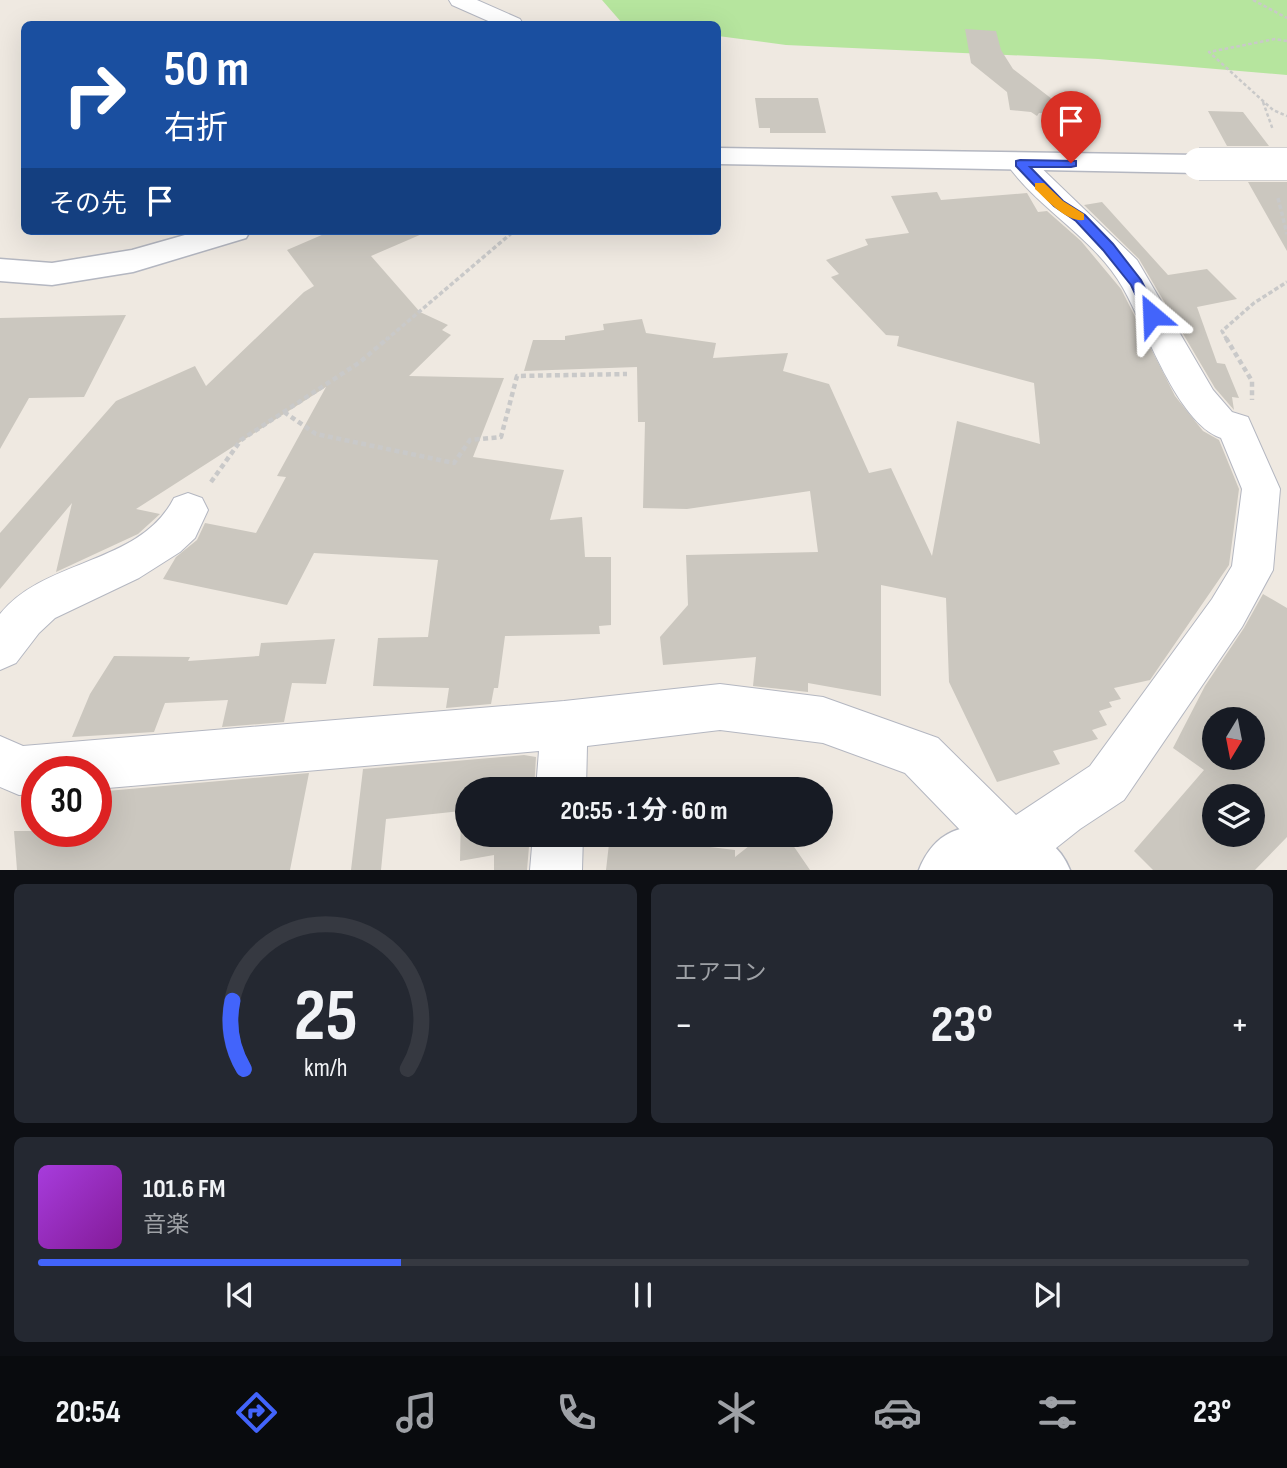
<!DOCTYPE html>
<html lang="ja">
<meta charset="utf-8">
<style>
:root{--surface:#171b24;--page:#242831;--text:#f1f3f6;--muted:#9ea1a6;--line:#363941;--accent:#4264fb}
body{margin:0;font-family:"Sofia Sans Condensed","Noto Sans JP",sans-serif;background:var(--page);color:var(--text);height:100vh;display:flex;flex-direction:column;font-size:26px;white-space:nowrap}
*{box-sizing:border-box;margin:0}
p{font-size:23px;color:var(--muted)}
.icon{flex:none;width:38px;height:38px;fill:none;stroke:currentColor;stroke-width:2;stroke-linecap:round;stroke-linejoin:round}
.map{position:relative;height:870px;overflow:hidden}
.side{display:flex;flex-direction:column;gap:14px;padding:14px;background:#0d0f14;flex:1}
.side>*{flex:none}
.banner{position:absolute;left:21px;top:21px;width:700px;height:214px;border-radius:10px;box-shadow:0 7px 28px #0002;background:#1a4fa0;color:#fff;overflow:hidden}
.needle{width:46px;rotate:190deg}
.buttons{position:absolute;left:1202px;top:707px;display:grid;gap:14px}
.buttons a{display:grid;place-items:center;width:63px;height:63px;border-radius:50%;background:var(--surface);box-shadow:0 7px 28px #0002;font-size:35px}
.speed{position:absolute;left:21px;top:756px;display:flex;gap:14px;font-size:35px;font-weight:700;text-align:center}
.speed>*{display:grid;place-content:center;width:91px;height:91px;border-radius:50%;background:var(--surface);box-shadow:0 7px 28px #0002;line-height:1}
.speed .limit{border:10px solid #d22;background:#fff;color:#111}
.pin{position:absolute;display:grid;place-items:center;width:60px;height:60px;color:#fff;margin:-72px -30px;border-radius:50% 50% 50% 0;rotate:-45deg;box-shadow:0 0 7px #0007}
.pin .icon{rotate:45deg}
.me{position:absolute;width:77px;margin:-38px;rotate:334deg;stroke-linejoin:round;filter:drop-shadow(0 0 5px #0008)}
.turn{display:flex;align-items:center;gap:24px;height:147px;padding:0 28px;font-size:32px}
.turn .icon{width:91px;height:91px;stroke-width:2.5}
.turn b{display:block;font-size:49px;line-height:60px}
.then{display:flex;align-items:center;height:66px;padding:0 28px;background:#0003;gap:14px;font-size:26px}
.big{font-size:52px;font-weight:700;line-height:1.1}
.side .widget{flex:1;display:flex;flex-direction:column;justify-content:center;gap:10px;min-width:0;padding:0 24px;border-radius:10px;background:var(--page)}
.side .dial{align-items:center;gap:0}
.dial svg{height:182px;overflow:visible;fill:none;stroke:var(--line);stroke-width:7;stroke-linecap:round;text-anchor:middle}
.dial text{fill:var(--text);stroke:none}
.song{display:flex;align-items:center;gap:21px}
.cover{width:84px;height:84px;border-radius:10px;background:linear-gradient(135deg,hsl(280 70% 55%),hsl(290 70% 35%))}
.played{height:7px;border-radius:4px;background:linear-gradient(90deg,var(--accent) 30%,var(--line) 30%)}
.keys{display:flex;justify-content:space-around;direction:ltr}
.heat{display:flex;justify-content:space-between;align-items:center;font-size:38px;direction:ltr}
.side .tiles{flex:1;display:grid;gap:14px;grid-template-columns:1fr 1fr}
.widget:last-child{grid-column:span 2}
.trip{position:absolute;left:455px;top:777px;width:378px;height:70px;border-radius:35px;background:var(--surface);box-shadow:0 7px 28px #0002;font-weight:700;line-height:70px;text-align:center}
.menu{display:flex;height:112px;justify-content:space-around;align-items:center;background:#090b0e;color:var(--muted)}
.menu .icon{width:49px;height:49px}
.menu .current{color:var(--accent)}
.menu b{font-size:32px;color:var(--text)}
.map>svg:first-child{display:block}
.green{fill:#b6e59e}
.building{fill:#cbc7bf;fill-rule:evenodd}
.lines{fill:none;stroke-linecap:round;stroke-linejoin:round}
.street-casing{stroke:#b4b7c1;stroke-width:2}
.secondary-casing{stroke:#b4b7c1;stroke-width:3}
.path-far2{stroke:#c9c9c9;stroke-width:2.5;stroke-dasharray:3.5 2.5;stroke-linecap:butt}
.path-far1{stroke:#c9c9c9;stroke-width:3.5;stroke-dasharray:4.5 2.5;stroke-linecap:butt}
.path{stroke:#c9c9c9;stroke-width:4.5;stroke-dasharray:5 3.5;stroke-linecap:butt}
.street{fill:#fff;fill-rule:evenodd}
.secondary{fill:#fff;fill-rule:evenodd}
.secondary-bridge-casing{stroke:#b4b7c1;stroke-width:33;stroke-linecap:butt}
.secondary-bridge{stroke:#fff;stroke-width:32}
.route{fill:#4264fb;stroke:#2b41a3;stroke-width:2}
.slow{fill:#f59e0b}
</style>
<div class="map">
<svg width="1287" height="870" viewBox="0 0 1287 870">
<rect width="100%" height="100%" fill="#efe9e1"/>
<!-- green -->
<path class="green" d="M 602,0 L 1287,0 L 1287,75 L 1098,59 L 786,45 L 718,36 L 718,24 L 622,23 Z"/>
<!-- building -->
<path class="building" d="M 965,29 L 996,31 L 1001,50 L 1013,69 L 1074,116 L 1039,113 L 1037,116 L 1031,112 L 1010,110 L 1007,92 L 971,63 Z
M 755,98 L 818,98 L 826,133 L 770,133 L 770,128 L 759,128 Z
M 1208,111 L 1243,112 L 1269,146 L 1227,146 Z
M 1248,182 L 1287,182 L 1287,251 Z
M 937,192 L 941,200 L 1027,193 L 1038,212 L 1047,211 L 1081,241 L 1121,289 L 1175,396 L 1203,431 L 1219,440 L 1239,489 L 1229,565 L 1150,680 L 1114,688 L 1121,699 L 1109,702 L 1112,707 L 1099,711 L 1107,725 L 1092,730 L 1098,739 L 1053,751 L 1060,764 L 997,782 L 949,682 L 946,598 L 881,585 L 881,696 L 808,683 L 808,692 L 753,686 L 756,657 L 663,665 L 660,637 L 688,605 L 686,555 L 818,552 L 810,491 L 687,509 L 643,508 L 645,422 L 638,422 L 637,367 L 524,371 L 533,340 L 565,340 L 565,336 L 604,330 L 603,324 L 642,319 L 646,333 L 716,343 L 713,358 L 788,353 L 783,371 L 829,384 L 869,473 L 891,468 L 932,556 L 957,421 L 1040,444 L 1034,383 L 897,346 L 899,336 L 886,335 L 831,277 L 839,274 L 826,260 L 868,245 L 865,239 L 909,233 L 891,196 Z
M 1102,202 L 1168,275 L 1207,269 L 1237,299 L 1197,307 L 1217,363 L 1225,364 L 1239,398 L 1232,397 L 1234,410 L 1215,388 L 1139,259 L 1084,205 Z
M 331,231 L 429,231 L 371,256 L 420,312 L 448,325 L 442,330 L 451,335 L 409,376 L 504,378 L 473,457 L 564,470 L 550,520 L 582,517 L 585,557 L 611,557 L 611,625 L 599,626 L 600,634 L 505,636 L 498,688 L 494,688 L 491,704 L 446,708 L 449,688 L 373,686 L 378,638 L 428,637 L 438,560 L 314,553 L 287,605 L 163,579 L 176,557 L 197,540 L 205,523 L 256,533 L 286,477 L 277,476 L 326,387 L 136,509 L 160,514 L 138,534 L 56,572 L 72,503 L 0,589 L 0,533 L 116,401 L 195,366 L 206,386 L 304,292 L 314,286 L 287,250 Z
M 126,315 L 84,397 L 29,398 L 0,449 L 0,318 Z
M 1263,594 L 1287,608 L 1287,837 L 1255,870 L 1153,870 L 1134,851 L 1204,770 L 1173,748 L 1205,686 L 1244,628 ZM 1214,719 L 1253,719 L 1253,758 L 1214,758 ZM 1214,796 L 1253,796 L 1253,835 L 1214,835 Z
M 335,639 L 326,684 L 292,683 L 284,722 L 222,727 L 228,700 L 165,703 L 154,732 L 72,737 L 90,694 L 114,656 L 190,657 L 188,661 L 259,656 L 261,643 Z
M 524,755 L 536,757 L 534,789 L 467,789 L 467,835 L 530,835 L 527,870 L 494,870 L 494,855 L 460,861 L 461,811 L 386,819 L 381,870 L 351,870 L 363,769 Z
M 309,773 L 290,870 L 17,870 L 14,831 L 96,831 L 107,791 Z
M 610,835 L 735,850 L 735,857 L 763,835 L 786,835 L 810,870 L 606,870 Z"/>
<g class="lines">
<!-- street casing -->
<g class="street-casing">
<path id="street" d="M 449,0 L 477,0 L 520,19 L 523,24 L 495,24 L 452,5 Z
M 1020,155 L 1030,157 L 1137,260 L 1213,390 L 1232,412 L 1248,417 L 1280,489 L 1273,570 L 1242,627 L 1124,800 L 1080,829 L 1032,867 L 996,867 L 905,773 L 823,743 L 720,730 L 587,746 L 586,789 L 536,789 L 539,751 L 96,789 L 96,772 L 37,772 L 37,794 L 19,795 L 0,787 L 0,736 L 23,746 L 564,701 L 720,684 L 823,697 L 938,738 L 1016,815 L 1090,766 L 1212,599 L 1232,566 L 1242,489 L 1221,438 C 1177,423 1146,328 1123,288 C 1095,238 1039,210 1006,163 L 1010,157 Z
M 188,493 L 202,498 L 208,510 L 195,538 L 180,552 L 139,578 L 55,618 L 39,633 L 16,663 L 0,670 L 0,614 C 45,558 140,565 174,498 Z
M 533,835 L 583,835 L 582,870 L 530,870 Z"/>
</g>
<!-- secondary casing -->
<g class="secondary-casing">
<path id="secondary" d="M 718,148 L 1199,155 L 1209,158 L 1213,164 L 1209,170 L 1199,173 L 718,164 Z
M 199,231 L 250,231 L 246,238 L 133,272 L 52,285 L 0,281 L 0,259 L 52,263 L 132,250 Z
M 1014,822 C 1039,833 1060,844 1070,870 L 919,870 C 938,823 970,826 1014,822 Z"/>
</g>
<!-- path-far2 -->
<path class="path-far2" d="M 1253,0 L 1287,18
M 1287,41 L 1275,39 L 1209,52 L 1273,110 L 1287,116
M 1263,102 L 1273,130"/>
<!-- path-far1 -->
<path class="path-far1" d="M 1278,198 L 1287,234
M 386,340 L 514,231
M 1227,340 L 1222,331 L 1254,303 L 1287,282"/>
<!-- path -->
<path class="path" d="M 1226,338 L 1252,381 L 1252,400
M 284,412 L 316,434 L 454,463 L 470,440 L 501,437 L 517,376 L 627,374
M 211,482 L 241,440 L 360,362 L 388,338"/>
<!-- street -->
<use href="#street" class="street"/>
<!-- secondary -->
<use href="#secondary" class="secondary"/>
<!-- secondary-bridge casing -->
<g class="secondary-bridge-casing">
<path id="secondary-bridge" d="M 1199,164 L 1287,164"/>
</g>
<!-- secondary-bridge -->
<use href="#secondary-bridge" class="secondary-bridge"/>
</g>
<!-- route -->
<path class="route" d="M 1020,160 L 1076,161 L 1076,166 L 1071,167 L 1030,167 L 1063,201 L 1085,215 L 1113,244 L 1141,280 L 1159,315 L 1157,319 L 1147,319 L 1131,285 L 1103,250 L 1076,221 L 1054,206 L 1016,166 L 1016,161 Z"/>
<!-- slow -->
<path class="slow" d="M 1035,183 L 1044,183 L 1063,201 L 1084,214 L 1084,220 C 1066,222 1047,200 1035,189 Z"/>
</svg>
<div class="buttons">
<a><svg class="needle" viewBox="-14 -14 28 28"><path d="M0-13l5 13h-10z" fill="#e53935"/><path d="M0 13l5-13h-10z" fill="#9ea1a6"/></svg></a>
<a><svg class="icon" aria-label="layers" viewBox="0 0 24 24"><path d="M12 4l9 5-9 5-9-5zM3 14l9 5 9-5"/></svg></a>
</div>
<div class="speed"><div class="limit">30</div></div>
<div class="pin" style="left:1071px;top:163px;background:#d93025"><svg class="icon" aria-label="arrive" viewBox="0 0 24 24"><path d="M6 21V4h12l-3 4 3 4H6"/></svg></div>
<svg class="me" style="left:1152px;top:315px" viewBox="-20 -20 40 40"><path d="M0-17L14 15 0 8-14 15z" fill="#4264fb" stroke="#fff" stroke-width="4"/></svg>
<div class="trip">20:55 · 1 分 · 60 m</div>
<div class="banner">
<div class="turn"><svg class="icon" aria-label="right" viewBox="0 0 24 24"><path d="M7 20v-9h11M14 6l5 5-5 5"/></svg><div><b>50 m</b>右折</div></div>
<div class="then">その先<svg class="icon" aria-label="arrive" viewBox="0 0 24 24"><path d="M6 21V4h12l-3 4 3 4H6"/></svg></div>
</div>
</div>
<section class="side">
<div class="tiles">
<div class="widget dial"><svg viewBox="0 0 100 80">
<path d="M14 69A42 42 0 1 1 86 69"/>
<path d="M14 69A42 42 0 0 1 9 39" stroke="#4264fb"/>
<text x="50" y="56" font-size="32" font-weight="700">25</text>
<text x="50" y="72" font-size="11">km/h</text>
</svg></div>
<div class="widget"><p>エアコン</p>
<div class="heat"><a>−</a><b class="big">23°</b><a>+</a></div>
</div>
<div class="widget">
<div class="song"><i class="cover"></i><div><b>101.6 FM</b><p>音楽</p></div></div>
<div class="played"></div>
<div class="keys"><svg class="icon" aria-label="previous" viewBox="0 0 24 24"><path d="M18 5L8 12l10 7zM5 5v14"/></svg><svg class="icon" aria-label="pause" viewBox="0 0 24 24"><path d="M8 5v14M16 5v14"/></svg><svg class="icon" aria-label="next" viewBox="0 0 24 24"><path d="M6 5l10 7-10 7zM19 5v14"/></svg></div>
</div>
</div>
</section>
<nav class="menu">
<b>20:54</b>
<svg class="icon current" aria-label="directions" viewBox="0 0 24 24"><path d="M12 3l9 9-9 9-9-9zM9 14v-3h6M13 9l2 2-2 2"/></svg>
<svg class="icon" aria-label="music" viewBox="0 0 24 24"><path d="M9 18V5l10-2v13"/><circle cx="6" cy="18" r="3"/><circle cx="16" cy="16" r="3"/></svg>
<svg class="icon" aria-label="phone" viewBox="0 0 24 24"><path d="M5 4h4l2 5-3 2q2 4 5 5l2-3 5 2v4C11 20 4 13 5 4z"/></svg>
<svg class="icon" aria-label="climate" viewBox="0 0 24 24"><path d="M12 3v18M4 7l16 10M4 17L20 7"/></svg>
<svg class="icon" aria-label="car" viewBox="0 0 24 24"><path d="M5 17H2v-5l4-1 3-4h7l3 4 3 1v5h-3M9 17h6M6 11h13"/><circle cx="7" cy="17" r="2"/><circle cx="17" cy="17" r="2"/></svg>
<svg class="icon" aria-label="filters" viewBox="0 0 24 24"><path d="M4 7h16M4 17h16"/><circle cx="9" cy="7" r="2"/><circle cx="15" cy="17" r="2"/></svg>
<b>23°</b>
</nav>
